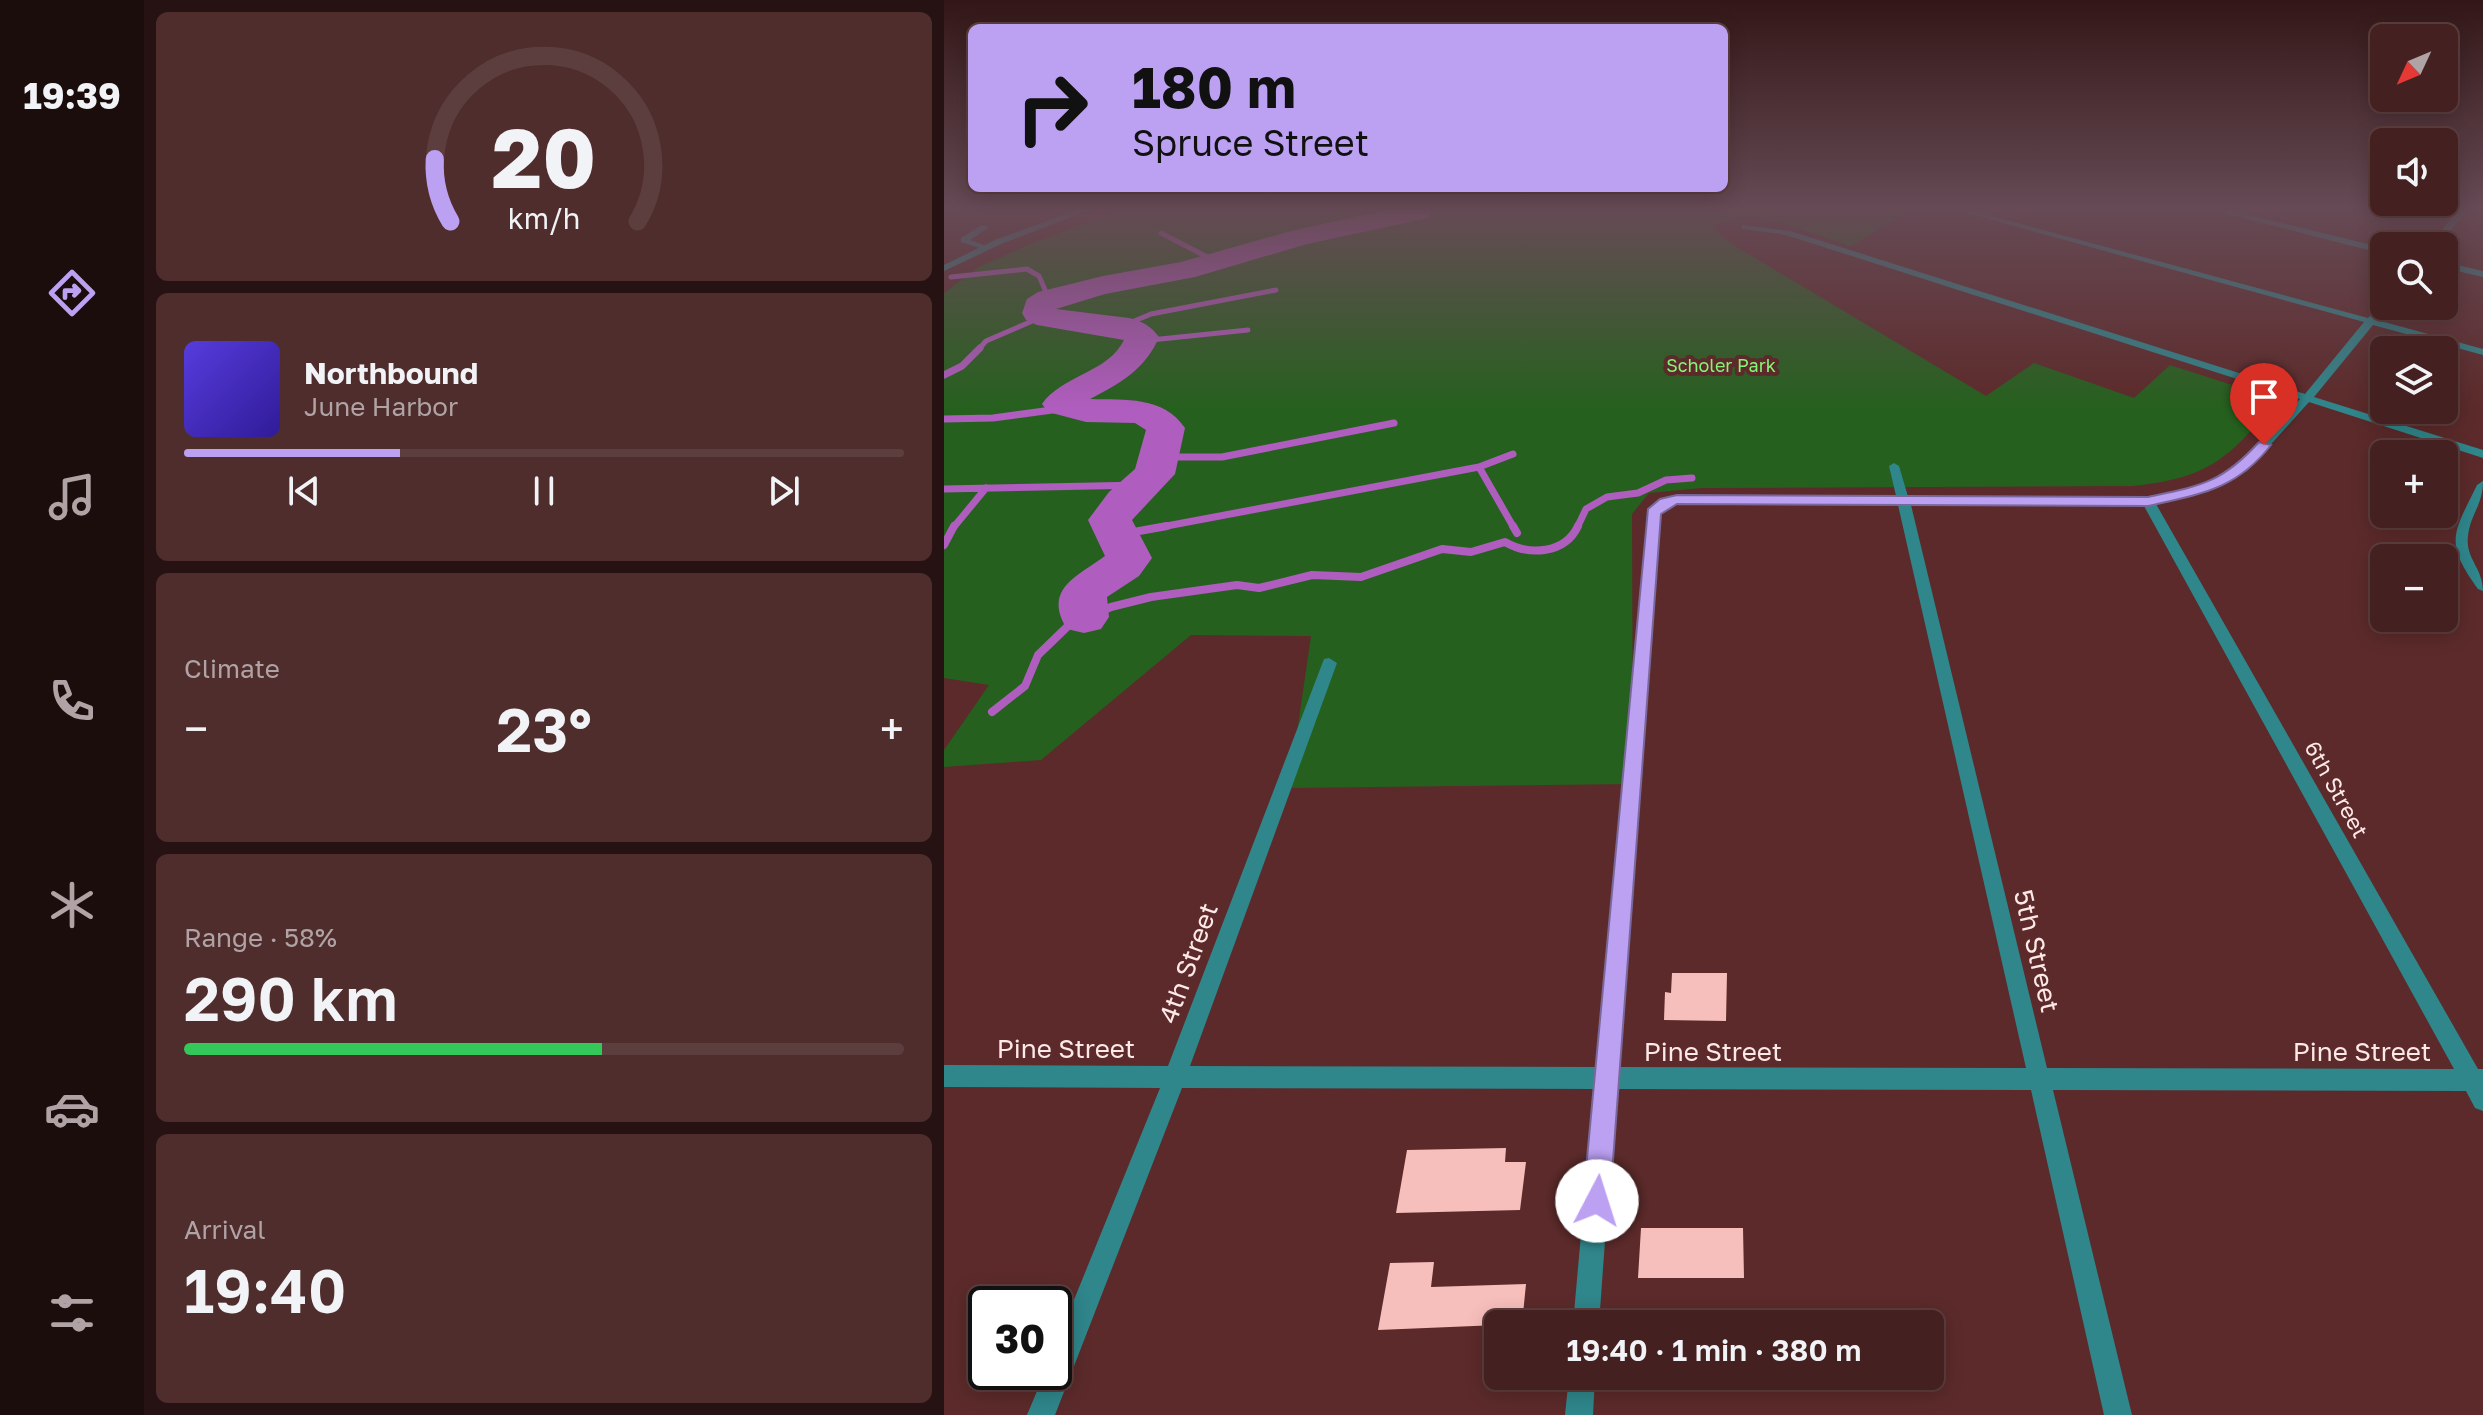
<!DOCTYPE html>
<meta charset="utf-8">
<style>
:root{--surface:#452020;--page:#4f2d2d;--text:#f1f3f6;--muted:#b0a3a5;--line:#5d3e3e;--accent:#bca0f2}
body{margin:0;font-family:"Golos Text",sans-serif;background:var(--page);color:var(--text);height:100vh;display:flex;flex-direction:column;font-size:30px;white-space:nowrap}
*{box-sizing:border-box;margin:0}
p{font-size:26px;color:var(--muted)}
.icon{flex:none;width:44px;height:44px;fill:none;stroke:currentColor;stroke-width:2;stroke-linecap:round;stroke-linejoin:round}
.map{position:relative;flex:1;overflow:hidden}
.drawer{display:flex;flex-direction:column;gap:12px;padding:12px;background:#261212;width:800px}
.drawer>*{flex:none}
.top-card{position:absolute;left:24px;top:24px;width:760px;height:168px;border-radius:12px;box-shadow:0 4px 20px #0003,0 0 0 2px var(--line);background:#bca0f2;color:#111;overflow:hidden}
.needle{width:52px;rotate:226deg}
.tools{position:absolute;left:1426px;top:24px;display:grid;gap:16px}
.tools a{display:grid;place-items:center;width:88px;height:88px;border-radius:12px;background:var(--surface);box-shadow:0 4px 20px #0003,0 0 0 2px var(--line);font-size:40px}
.speed{position:absolute;left:24px;top:1286px;display:flex;gap:16px;font-size:40px;font-weight:700;text-align:center}
.speed>*{display:grid;place-content:center;width:104px;height:104px;border-radius:50%;background:var(--surface);box-shadow:0 4px 20px #0003,0 0 0 2px var(--line);line-height:1}
.speed .limit{border:4px solid #111;border-radius:12px;background:#fff;color:#111}
.pin{position:absolute;display:grid;place-items:center;width:68px;height:68px;color:#fff;margin:-82px -34px;border-radius:50% 50% 50% 0;rotate:-45deg;box-shadow:0 0 8px #0007}
.pin .icon{rotate:45deg}
.me{position:absolute;width:88px;margin:-44px;rotate:5deg;stroke-linejoin:round;filter:drop-shadow(0 0 6px #0008)}
.turn{display:flex;align-items:center;gap:28px;height:168px;padding:0 32px;font-size:36px}
.turn .icon{width:104px;height:104px;stroke-width:2.5}
.turn b{display:block;font-size:56px;line-height:68px}
.big{font-size:60px;font-weight:600;line-height:1.1}
.drawer .widget{flex:1;display:flex;flex-direction:column;justify-content:center;gap:12px;min-width:0;padding:0 28px;border-radius:12px;background:var(--page)}
.drawer .dial{align-items:center;gap:0}
.dial svg{height:208px;overflow:visible;fill:none;stroke:var(--line);stroke-width:7;stroke-linecap:round;text-anchor:middle}
.dial text{fill:var(--text);stroke:none}
.song{display:flex;align-items:center;gap:24px}
.cover{width:96px;height:96px;border-radius:12px;background:linear-gradient(135deg,hsl(250 70% 55%),hsl(250 70% 35%))}
.played{height:8px;border-radius:4px;background:linear-gradient(90deg,var(--accent) 30%,var(--line) 30%)}
.keys{display:flex;justify-content:space-around;direction:ltr}
.heat{display:flex;justify-content:space-between;align-items:center;font-size:44px;direction:ltr}
.charge{height:12px;border-radius:6px;background:linear-gradient(90deg,#34c759 58%,var(--line) 0)}
.trip{position:absolute;left:540px;top:1310px;width:460px;height:80px;border-radius:12px;background:var(--surface);box-shadow:0 4px 20px #0003,0 0 0 2px var(--line);font-weight:600;line-height:80px;text-align:center}
main{display:flex;flex:1;min-height:0}
.tab-bar{display:flex;flex-direction:column;width:144px;justify-content:space-around;align-items:center;background:#1c0d0d;color:var(--muted)}
.tab-bar .icon{width:56px;height:56px}
.tab-bar .active{color:var(--accent)}
.tab-bar b{font-size:36px;color:var(--text)}
.map>svg:first-child{display:block}
.green{fill:#26601e}
.lines{fill:none;stroke-linecap:round;stroke-linejoin:round}
.stream-far2{stroke:#af5dbe;stroke-width:5}
.stream-far1{stroke:#af5dbe;stroke-width:7}
.stream{stroke:#af5dbe;stroke-width:8}
.river{fill:#af5dbe;fill-rule:evenodd}
.building{fill:#f7bfbc}
.service{fill:#2f868b;fill-rule:evenodd}
.minor{fill:#2f868b;fill-rule:evenodd}
.tertiary{fill:#2f868b;fill-rule:evenodd}
.route{fill:#bca0f2;stroke:#7a689d;stroke-width:2}
.labels{text-anchor:middle;dominant-baseline:central;stroke-width:8;stroke-linejoin:round;paint-order:stroke}
.far-park-label{font-size:18px;fill:#85f577;stroke:#5c2a2a}
.street-label{font-size:22px;fill:#fde9e7;stroke:#5c2a2a}
.near-street-label{font-size:26px;fill:#fde9e7;stroke:#5c2a2a}
</style>
<main>
<nav class="tab-bar">
<b>19:39</b>
<svg class="icon active" aria-label="directions" viewBox="0 0 24 24"><path d="M12 3l9 9-9 9-9-9zM9 14v-3h6M13 9l2 2-2 2"/></svg>
<svg class="icon" aria-label="music" viewBox="0 0 24 24"><path d="M9 18V5l10-2v13"/><circle cx="6" cy="18" r="3"/><circle cx="16" cy="16" r="3"/></svg>
<svg class="icon" aria-label="phone" viewBox="0 0 24 24"><path d="M5 4h4l2 5-3 2q2 4 5 5l2-3 5 2v4C11 20 4 13 5 4z"/></svg>
<svg class="icon" aria-label="climate" viewBox="0 0 24 24"><path d="M12 3v18M4 7l16 10M4 17L20 7"/></svg>
<svg class="icon" aria-label="car" viewBox="0 0 24 24"><path d="M5 17H2v-5l4-1 3-4h7l3 4 3 1v5h-3M9 17h6M6 11h13"/><circle cx="7" cy="17" r="2"/><circle cx="17" cy="17" r="2"/></svg>
<svg class="icon" aria-label="filters" viewBox="0 0 24 24"><path d="M4 7h16M4 17h16"/><circle cx="9" cy="7" r="2"/><circle cx="15" cy="17" r="2"/></svg>
</nav>
<section class="drawer">
<div class="widget dial"><svg viewBox="0 0 100 80">
<path d="M14 69A42 42 0 1 1 86 69"/>
<path d="M14 69A42 42 0 0 1 8 45" stroke="#bca0f2"/>
<text x="50" y="56" font-size="32" font-weight="700">20</text>
<text x="50" y="72" font-size="11">km/h</text>
</svg></div>
<div class="widget">
<div class="song"><i class="cover"></i><div><b>Northbound</b><p>June Harbor</p></div></div>
<div class="played"></div>
<div class="keys"><svg class="icon" aria-label="previous" viewBox="0 0 24 24"><path d="M18 5L8 12l10 7zM5 5v14"/></svg><svg class="icon" aria-label="pause" viewBox="0 0 24 24"><path d="M8 5v14M16 5v14"/></svg><svg class="icon" aria-label="next" viewBox="0 0 24 24"><path d="M6 5l10 7-10 7zM19 5v14"/></svg></div>
</div>
<div class="widget"><p>Climate</p>
<div class="heat"><a>−</a><b class="big">23°</b><a>+</a></div>
</div>
<div class="widget"><p>Range · 58%</p><b class="big">290 km</b><div class="charge"></div></div>
<div class="widget"><p>Arrival</p><b class="big">19:40</b></div>
</section>
<div class="map">
<svg width="1539" height="1415" viewBox="0 0 1539 1415">
<rect width="100%" height="100%" fill="#5c2a2a"/>
<!-- green -->
<path class="green" d="M 179,209 L 968,209 L 907,246 C 866,234 811,205 770,225 L 775,234 L 791,246 L 1042,396 L 1090,363 L 1190,398 L 1226,365 L 1316,394 L 1331,403 C 1283,460 1265,478 1188,486 L 758,488 L 705,493 L 688,514 L 689,784 L 345,788 L 367,636 L 247,635 L 97,760 L 0,767 L 0,750 L 45,685 L 0,678 L 0,293 L 35,267 L 84,245 Z"/>
<g class="lines">
<!-- stream-far2 -->
<path class="stream-far2" d="M 217,233 L 273,262
M 7,277 L 83,269 L 95,276 L 105,299
M 176,327 L 207,314 L 332,290
M 197,341 L 304,330
M 34,350 L 42,341 L 100,316"/>
<!-- stream-far1 -->
<path class="stream-far1" d="M 0,375 L 18,366 L 36,348
M 0,419 L 49,418 L 123,408
M 216,457 L 278,457 L 450,423
M 535,467 L 570,528
M 0,489 L 200,485
M 9,528 L 42,488
M 212,528 L 535,467 L 569,454
M 633,528 L 642,509 L 663,497 L 694,493 L 722,480 L 748,478"/>
<!-- stream -->
<path class="stream" d="M 569,526 L 573,533
M 173,535 L 223,526
M 0,545 L 10,526
M 48,712 L 81,686 L 94,655 L 124,626 L 167,607 L 207,597 L 293,585 L 315,588 L 368,575 L 417,577 L 498,549 L 527,552 L 561,542 C 585,556 621,554 634,526"/>
<!-- river -->
<path class="river" d="M 447,209 L 486,209 L 488,212 L 484,218 L 363,244 L 251,277 L 161,294 L 112,309 L 185,318 C 198,321 207,326 215,337 C 202,369 175,384 146,399 C 182,400 219,396 241,428 L 231,474 L 188,520 L 208,558 L 195,576 L 163,597 L 165,617 L 157,629 L 140,633 L 123,629 C 98,589 134,576 161,556 L 144,520 L 165,492 L 191,469 L 202,430 L 191,423 L 142,422 L 104,412 L 98,404 C 118,375 164,373 180,340 L 93,325 L 82,320 L 78,313 L 83,299 L 94,292 L 159,276 L 237,262 L 347,231 Z"/>
</g>
<!-- building -->
<path class="building" d="M 728,973 L 783,973 L 782,1021 L 720,1020 L 721,992 L 727,993 Z
M 562,1148 L 561,1162 L 582,1162 L 576,1210 L 452,1213 L 463,1150 Z
M 697,1228 L 799,1228 L 800,1278 L 694,1278 Z
M 490,1262 L 487,1287 L 582,1284 L 578,1324 L 434,1330 L 446,1263 Z"/>
<g class="lines">
<!-- service -->
<path class="service" d="M 38,225 L 45,227 L 26,240 L 42,246 L 42,250 L 17,242 L 17,238 Z
M 950,463 L 955,466 L 965,500 L 963,502 L 959,503 L 953,500 L 945,466 Z"/>
<!-- minor -->
<path class="minor" d="M 1022,209 L 1424,318 L 1440,302 L 1440,306 L 1444,306 L 1433,320 L 1539,349 L 1539,355 L 1429,325 L 1370,397 L 1539,450 L 1539,458 L 1365,402 L 1303,471 L 1264,492 L 1212,504 L 1534,1069 L 1539,1069 L 1539,1111 L 1531,1108 L 1522,1091 L 1109,1090 L 1188,1415 L 1160,1415 L 1087,1090 L 672,1089 L 655,1324 L 629,1324 L 650,1089 L 238,1088 L 111,1415 L 83,1415 L 101,1372 L 110,1372 L 110,1349 L 216,1088 L 0,1087 L 0,1065 L 224,1066 L 380,659 L 385,658 L 393,663 L 246,1066 L 652,1067 L 704,509 L 717,499 L 733,496 L 1204,498 L 1256,486 L 1295,465 L 1356,399 L 842,235 L 801,229 L 798,229 L 798,225 L 846,231 L 1361,394 L 1420,322 L 1022,213 ZM 733,504 L 954,505 L 1082,1068 L 674,1067 L 715,513 L 725,505 ZM 967,505 L 1200,506 L 1510,1069 L 1103,1068 Z
M 1264,209 L 1280,209 L 1440,248 L 1440,254 Z
M 1515,209 L 1524,209 L 1494,246 L 1485,246 Z
M 1500,262 L 1539,271 L 1539,277 L 1500,268 Z
M 1539,481 C 1539,505 1526,515 1524,536 C 1521,558 1539,568 1539,591 L 1534,589 C 1500,542 1509,534 1533,485 Z
M 625,1376 L 651,1376 L 649,1415 L 621,1415 Z"/>
<!-- tertiary -->
<path class="tertiary" d="M 135,209 L 148,209 L 57,244 L 0,271 L 0,265 L 51,240 Z"/>
</g>
<!-- sky -->
<linearGradient id="sky" x2="0" y2="1"><stop stop-color="#331717"/><stop offset="0.51" stop-color="#664a55"/><stop offset="1" stop-color="#664a55" stop-opacity="0"/></linearGradient>
<rect width="1539" height="408" fill="url(#sky)"/>
<!-- route -->
<path class="route" d="M 1315,442 L 1327,445 C 1292,490 1256,494 1204,506 L 733,504 L 717,514 L 666,1201 L 662,1211 L 653,1215 L 643,1211 L 639,1201 L 704,509 L 716,499 L 733,495 L 1204,497 C 1256,486 1278,483 1315,442 Z"/>
<g class="labels">
<!-- far-park labels -->
<g class="far-park-label">
<text x="777" y="365">Scholer Park</text>
</g>
<!-- street labels -->
<g class="street-label">
<text transform="translate(1393 789) rotate(61)">6th Street</text>
</g>
<!-- near-street labels -->
<g class="near-street-label">
<text transform="translate(1093 951) rotate(77)">5th Street</text>
<text transform="translate(244 963) rotate(-70)">4th Street</text>
<text x="122" y="1048">Pine Street</text>
<text x="769" y="1051">Pine Street</text>
<text x="1418" y="1051">Pine Street</text>
</g>
</g>
</svg>
<div class="tools">
<a><svg class="needle" viewBox="-14 -14 28 28"><path d="M0-13l5 13h-10z" fill="#e53935"/><path d="M0 13l5-13h-10z" fill="#b0a3a5"/></svg></a>
<a><svg class="icon" aria-label="sound" viewBox="0 0 24 24"><path d="M4 9h4l5-4v14l-5-4H4zM17 9q2 3 0 6"/></svg></a>
<a><svg class="icon" aria-label="search" viewBox="0 0 24 24"><circle cx="10" cy="10" r="6"/><path d="M15 15l6 6"/></svg></a>
<a><svg class="icon" aria-label="layers" viewBox="0 0 24 24"><path d="M12 4l9 5-9 5-9-5zM3 14l9 5 9-5"/></svg></a>
<a>+</a>
<a>−</a>
</div>
<div class="speed"><div class="limit">30</div></div>
<div class="pin" style="left:1320px;top:445px;background:#d93025"><svg class="icon" aria-label="arrive" viewBox="0 0 24 24"><path d="M6 21V4h12l-3 4 3 4H6"/></svg></div>
<svg class="me" style="left:653px;top:1201px" viewBox="-20 -20 40 40"><circle r="19" fill="#fff"/><path d="M0-13L10 11 0 6-10 11z" fill="#bca0f2"/></svg>
<div class="trip">19:40 · 1 min · 380 m</div>
<div class="top-card">
<div class="turn"><svg class="icon" aria-label="right" viewBox="0 0 24 24"><path d="M7 20v-9h11M14 6l5 5-5 5"/></svg><div><b>180 m</b>Spruce Street</div></div>
</div>
</div>
</main>
